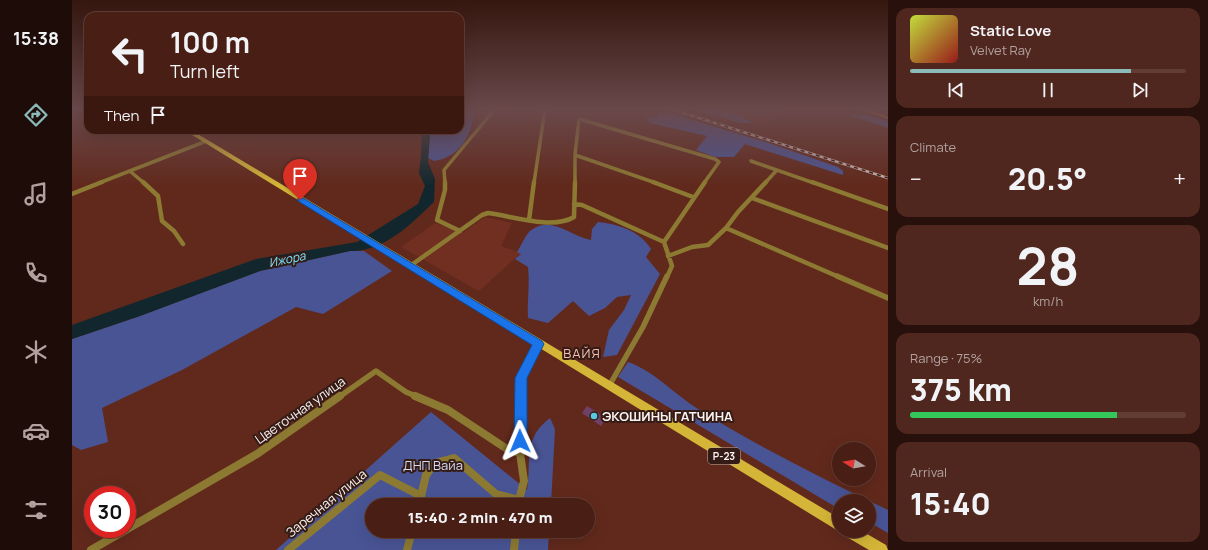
<!DOCTYPE html>
<meta charset="utf-8">
<style>
:root{--surface:#491f15;--page:#50271e;--text:#f1f3f6;--muted:#b1a2a0;--line:#613d34;--accent:#8bbbb9}
body{margin:0;font-family:Manrope,sans-serif;background:var(--page);color:var(--text);height:100vh;display:flex;flex-direction:column;font-size:15px;white-space:nowrap}
*{box-sizing:border-box;margin:0}
p{font-size:13px;color:var(--muted)}
.icon{flex:none;width:22px;height:22px;fill:none;stroke:currentColor;stroke-width:2;stroke-linecap:round;stroke-linejoin:round}
.map{position:relative;flex:1;overflow:hidden}
.side{display:flex;flex-direction:column;gap:8px;padding:8px;background:#28110c;width:320px}
.side>*{flex:none}
.top-card{position:absolute;left:12px;top:12px;width:380px;height:122px;border-radius:12px;box-shadow:0 4px 16px #0002,0 0 0 1px var(--line);background:#491f15;color:var(--text);overflow:hidden}
.needle{width:26px;rotate:281deg}
.buttons{position:absolute;left:760px;top:442px;display:grid;gap:8px}
.buttons a{display:grid;place-items:center;width:44px;height:44px;border-radius:50%;background:var(--surface);box-shadow:0 4px 16px #0002,0 0 0 1px var(--line);font-size:20px}
.speed{position:absolute;left:12px;top:486px;display:flex;gap:8px;font-size:20px;font-weight:700;text-align:center}
.speed>*{display:grid;place-content:center;width:52px;height:52px;border-radius:50%;background:var(--surface);box-shadow:0 4px 16px #0002,0 0 0 1px var(--line);line-height:1}
.speed .limit{border:6px solid #d22;background:#fff;color:#111}
.pin{position:absolute;display:grid;place-items:center;width:34px;height:34px;color:#fff;margin:-41px -17px;border-radius:50% 50% 50% 0;rotate:-45deg;box-shadow:0 0 4px #0007}
.pin .icon{rotate:45deg}
.me{position:absolute;width:44px;margin:-22px;rotate:359deg;stroke-linejoin:round;filter:drop-shadow(0 0 3px #0008)}
.turn{display:flex;align-items:center;gap:14px;height:84px;padding:0 20px;font-size:18px}
.turn .icon{width:52px;height:52px;stroke-width:2.5}
.turn b{display:block;font-size:28px;line-height:34px}
.then{display:flex;align-items:center;height:38px;padding:0 20px;background:#0003;gap:8px;font-size:15px}
.big{font-size:30px;font-weight:800;line-height:1.1}
.side .card{flex:1;display:flex;flex-direction:column;justify-content:center;gap:6px;min-width:0;padding:0 14px;border-radius:12px;background:var(--page)}
.side .dial{align-items:center;gap:0}
.dial b{font-size:52px;line-height:1}
.song{display:flex;align-items:center;gap:12px}
.cover{width:48px;height:48px;border-radius:6px;background:linear-gradient(135deg,hsl(70 70% 55%),hsl(0 70% 35%))}
.played{height:4px;border-radius:2px;background:linear-gradient(90deg,var(--accent) 80%,var(--line) 80%)}
.keys{display:flex;justify-content:space-around;direction:ltr}
.heat{display:flex;justify-content:space-between;align-items:center;font-size:22px;direction:ltr}
.charge{height:6px;border-radius:3px;background:linear-gradient(90deg,#34c759 75%,var(--line) 0)}
.trip{position:absolute;left:293px;top:498px;width:230px;height:40px;border-radius:20px;background:var(--surface);box-shadow:0 4px 16px #0002,0 0 0 1px var(--line);font-weight:800;line-height:40px;text-align:center}
main{display:flex;flex:1;min-height:0}
.tab-bar{display:flex;flex-direction:column;width:72px;justify-content:space-around;align-items:center;background:#1d0c08;color:var(--muted)}
.tab-bar .icon{width:28px;height:28px}
.tab-bar .current{color:var(--accent)}
.tab-bar b{font-size:18px;color:var(--text)}
.map>svg:first-child{display:block}
.built{fill:#702f20}
.green{fill:#495495}
.water{fill:#11272d}
.building{fill:#704067}
.lines{fill:none;stroke-linecap:round;stroke-linejoin:round}
.street-far3{stroke:#8c7932;stroke-width:3.5}
.street-far2{stroke:#8c7932;stroke-width:4.5}
.street-far1{stroke:#8c7932;stroke-width:5.5}
.street{stroke:#8c7932;stroke-width:8}
.secondary{fill:#b99a03;fill-rule:evenodd}
.primary{fill:#d4b537;fill-rule:evenodd}
.rail-casing{stroke:#cbb4af;stroke-width:2.5}
.rail{stroke:#351b15;stroke-width:1.5;stroke-dasharray:4;stroke-linecap:butt}
.route{fill:#1a73e8;stroke:#114b97}
.poi-dot{fill:#57c9e2;stroke:#351b15;stroke-width:1.5}
.labels{text-anchor:middle;dominant-baseline:central;stroke-width:4;stroke-linejoin:round;paint-order:stroke}
.shield{fill:#351b15;stroke:#bfb2ae;stroke-width:1}
.shield-label{font-size:10px;font-weight:bold;fill:#faf2f0}
.water-label{font-size:12px;font-style:italic;fill:#77e5ff;stroke:#351b15}
.quarter-label{font-size:13px;letter-spacing:1px;fill:#f9c0b2;stroke:#351b15}
.near-street-label{font-size:13px;fill:#faf2f0;stroke:#351b15}
.near-poi-label{font-size:13px;font-weight:bold;fill:#faf2f0;stroke:#351b15;text-anchor:start}
.near-park-label{font-size:13px;fill:#d4dbf4;stroke:#351b15}
</style>
<main>
<nav class="tab-bar">
<b>15:38</b>
<svg class="icon current" aria-label="directions" viewBox="0 0 24 24"><path d="M12 3l9 9-9 9-9-9zM9 14v-3h6M13 9l2 2-2 2"/></svg>
<svg class="icon" aria-label="music" viewBox="0 0 24 24"><path d="M9 18V5l10-2v13"/><circle cx="6" cy="18" r="3"/><circle cx="16" cy="16" r="3"/></svg>
<svg class="icon" aria-label="phone" viewBox="0 0 24 24"><path d="M5 4h4l2 5-3 2q2 4 5 5l2-3 5 2v4C11 20 4 13 5 4z"/></svg>
<svg class="icon" aria-label="climate" viewBox="0 0 24 24"><path d="M12 3v18M4 7l16 10M4 17L20 7"/></svg>
<svg class="icon" aria-label="car" viewBox="0 0 24 24"><path d="M5 17H2v-5l4-1 3-4h7l3 4 3 1v5h-3M9 17h6M6 11h13"/><circle cx="7" cy="17" r="2"/><circle cx="17" cy="17" r="2"/></svg>
<svg class="icon" aria-label="filters" viewBox="0 0 24 24"><path d="M4 7h16M4 17h16"/><circle cx="9" cy="7" r="2"/><circle cx="15" cy="17" r="2"/></svg>
</nav>
<div class="map">
<svg width="816" height="550" viewBox="0 0 816 550">
<rect width="100%" height="100%" fill="#61291c"/>
<!-- built -->
<path class="built" d="M 650,109 L 722,109 L 689,124 Z
M 413,217 L 440,223 L 429,246 L 449,253 L 407,291 L 329,247 L 363,223 L 391,233 Z"/>
<!-- green -->
<path class="green" d="M 388,109 L 405,109 C 401,114 401,121 399,127 C 393,146 381,158 362,161 L 356,158 L 358,134 L 360,130 L 388,130 Z
M 623,109 C 644,109 663,110 680,123 L 668,123 Z
M 586,112 L 598,113 L 694,142 L 766,167 L 771,171 L 771,175 L 673,144 L 662,157 L 643,157 L 624,150 L 635,136 L 578,123 L 574,117 L 587,117 Z
M 779,114 L 794,115 L 816,121 L 816,128 L 780,116 Z
M 526,222 C 546,224 568,231 579,249 L 574,257 L 588,274 L 545,355 L 531,357 L 537,330 L 552,310 L 559,295 L 545,297 L 533,308 L 517,316 L 501,301 L 476,323 L 456,318 C 455,301 458,285 456,267 L 443,259 L 449,254 L 445,252 C 449,246 453,236 458,231 C 478,214 498,236 519,240 L 520,229 Z
M 278,251 L 292,251 L 320,271 L 251,314 L 224,307 L 110,370 L 30,408 L 36,442 L 9,450 L 0,445 L 0,339 L 68,316 L 188,271 Z
M 556,362 C 582,371 602,394 626,409 C 686,447 752,479 816,510 L 816,533 L 797,522 L 797,501 L 767,501 L 767,509 L 546,377 Z
M 359,412 L 455,490 C 460,461 450,439 478,418 L 483,429 L 479,505 L 300,505 L 300,531 L 477,531 L 476,550 L 204,550 Z"/>
<!-- water -->
<path class="water" d="M 350,130 L 360,130 L 358,134 L 356,162 L 363,179 L 362,202 C 339,224 312,252 278,251 L 188,271 L 68,316 L 0,339 L 0,325 L 184,259 L 285,242 L 346,204 L 353,186 L 347,173 L 349,156 Z"/>
<!-- building -->
<path class="building" d="M 515,406 L 534,418 L 529,426 L 510,413 Z"/>
<g class="lines">
<!-- street-far3 -->
<path class="street-far3" d="M 503,155 L 507,119 L 643,159 L 647,162 L 632,183
M 679,161 L 742,183
M 59,172 L 72,183
M 27,183 L 132,142
M 373,183 L 372,170 L 423,109
M 462,183 L 473,109
M 503,183 L 503,155 L 584,183
M 693,183 L 705,170"/>
<!-- street-far2 -->
<path class="street-far2" d="M 71,182 L 86,196 L 90,221 L 102,231 L 111,244
M 373,182 L 373,190 L 365,220 L 388,231
M 581,182 L 621,197
M 740,182 L 816,209
M 0,194 L 30,182
M 680,198 L 816,248
M 502,204 L 510,205 L 592,242
M 457,220 L 462,182
M 654,228 L 767,277
M 596,256 L 620,247 L 636,245 L 654,228 L 666,212 L 694,182
M 338,266 L 410,215 L 416,213 C 440,216 481,230 502,217 L 503,182
M 595,277 L 600,266 L 592,242 L 633,182"/>
<!-- street-far1 -->
<path class="street-far1" d="M 765,276 L 816,298
M 537,386 L 571,327 L 595,276
M 267,397 L 304,371 L 334,392 L 346,397
M 449,397 L 449,378 L 466,344"/>
<!-- street -->
<path class="street" d="M 343,396 L 376,410 L 435,449 L 448,453
M 347,505 L 354,475 L 363,463 L 382,458 L 424,494 L 447,500 L 452,481 L 448,453 L 449,396
M 19,550 L 185,454 L 268,396
M 216,550 L 308,475 L 349,496
M 335,550 L 340,531
M 442,550 L 444,531"/>
<!-- secondary -->
<path class="secondary" d="M 787,109 L 795,109 L 816,117 L 816,119 Z"/>
<!-- primary -->
<path class="primary" d="M 112,130 L 119,130 L 767,518 L 768,531 L 763,529 Z
M 772,531 L 790,531 L 814,545 L 816,550 L 797,550 L 773,536 Z"/>
<!-- rail casing -->
<g class="rail-casing">
<path id="rail" d="M 599,109 L 816,178"/>
</g>
<!-- rail -->
<use href="#rail" class="rail"/>
</g>
<!-- sky -->
<linearGradient id="sky" x2="0" y2="1"><stop stop-color="#35170f"/><stop offset="0.59" stop-color="#6a494b"/><stop offset="1" stop-color="#6a494b" stop-opacity="0"/></linearGradient>
<rect width="816" height="186" fill="url(#sky)"/>
<!-- route -->
<path class="route" d="M 226,198 L 231,198 L 470,341 L 472,344 L 455,378 L 455,441 L 453,445 L 448,447 L 444,445 L 442,441 L 443,378 L 460,345 L 226,201 Z"/>
<!-- markers -->
<circle class="poi-dot" cx="522" cy="416" r="4"/>
<g class="labels">
<!-- shield labels -->
<rect class="shield" x="636" y="448" width="32" height="16" rx="3"/>
<g class="shield-label">
<text x="652" y="456">Р-23</text>
</g>
<!-- water labels -->
<g class="water-label">
<text transform="translate(215 259) rotate(-12)">Ижора</text>
</g>
<!-- quarter labels -->
<g class="quarter-label">
<text x="510" y="353">ВАЙЯ</text>
</g>
<!-- near-street labels -->
<g class="near-street-label">
<text transform="translate(228 410) rotate(-35)">Цветочная улица</text>
<text transform="translate(254 503) rotate(-39)">Заречная улица</text>
</g>
<!-- near-poi labels -->
<g class="near-poi-label">
<text x="530" y="416">ЭКОШИНЫ ГАТЧИНА</text>
</g>
<!-- near-park labels -->
<g class="near-park-label">
<text x="361" y="465">ДНП Вайа</text>
</g>
</g>
</svg>
<div class="buttons">
<a><svg class="needle" viewBox="-14 -14 28 28"><path d="M0-13l5 13h-10z" fill="#e53935"/><path d="M0 13l5-13h-10z" fill="#b1a2a0"/></svg></a>
<a><svg class="icon" aria-label="layers" viewBox="0 0 24 24"><path d="M12 4l9 5-9 5-9-5zM3 14l9 5 9-5"/></svg></a>
</div>
<div class="speed"><div class="limit">30</div></div>
<div class="pin" style="left:228px;top:200px;background:#d93025"><svg class="icon" aria-label="arrive" viewBox="0 0 24 24"><path d="M6 21V4h12l-3 4 3 4H6"/></svg></div>
<svg class="me" style="left:448px;top:441px" viewBox="-20 -20 40 40"><path d="M0-17L14 15 0 8-14 15z" fill="#1a73e8" stroke="#fff" stroke-width="4"/></svg>
<div class="trip">15:40 · 2 min · 470 m</div>
<div class="top-card">
<div class="turn"><svg class="icon" aria-label="left" viewBox="0 0 24 24"><path d="M17 20v-9H6M10 6l-5 5 5 5"/></svg><div><b>100 m</b>Turn left</div></div>
<div class="then">Then<svg class="icon" aria-label="arrive" viewBox="0 0 24 24"><path d="M6 21V4h12l-3 4 3 4H6"/></svg></div>
</div>
</div>
<section class="side">
<div class="card">
<div class="song"><i class="cover"></i><div><b>Static Love</b><p>Velvet Ray</p></div></div>
<div class="played"></div>
<div class="keys"><svg class="icon" aria-label="previous" viewBox="0 0 24 24"><path d="M18 5L8 12l10 7zM5 5v14"/></svg><svg class="icon" aria-label="pause" viewBox="0 0 24 24"><path d="M8 5v14M16 5v14"/></svg><svg class="icon" aria-label="next" viewBox="0 0 24 24"><path d="M6 5l10 7-10 7zM19 5v14"/></svg></div>
</div>
<div class="card"><p>Climate</p>
<div class="heat"><a>−</a><b class="big">20.5°</b><a>+</a></div>
</div>
<div class="card dial"><b>28</b><p>km/h</p></div>
<div class="card"><p>Range · 75%</p><b class="big">375 km</b><div class="charge"></div></div>
<div class="card"><p>Arrival</p><b class="big">15:40</b></div>
</section>
</main>
